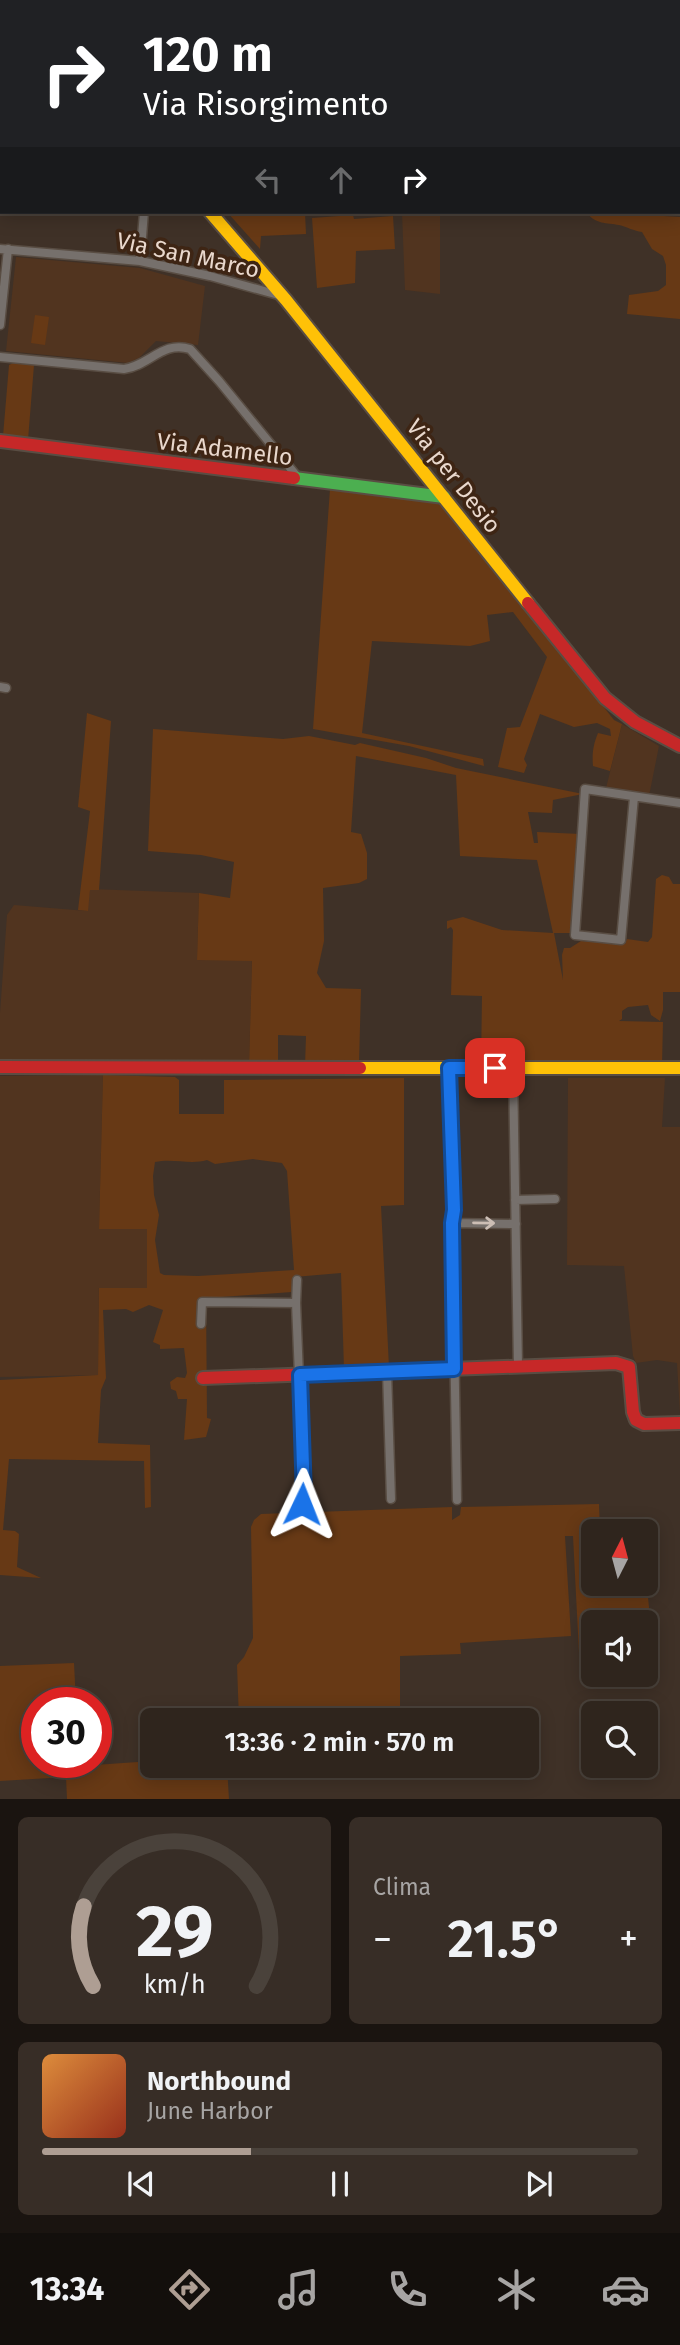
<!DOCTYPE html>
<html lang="it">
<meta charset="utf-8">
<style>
:root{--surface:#2f251d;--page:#372d26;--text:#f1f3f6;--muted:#a7a5a4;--line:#4a423b;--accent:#ae9e93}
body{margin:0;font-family:"Fira Sans",sans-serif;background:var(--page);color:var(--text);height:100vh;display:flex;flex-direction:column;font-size:26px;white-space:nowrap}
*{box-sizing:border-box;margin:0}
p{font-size:23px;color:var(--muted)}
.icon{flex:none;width:38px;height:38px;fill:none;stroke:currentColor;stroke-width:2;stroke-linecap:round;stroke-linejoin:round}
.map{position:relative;height:1799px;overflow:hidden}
.drawer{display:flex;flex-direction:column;gap:18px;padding:18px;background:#1a1410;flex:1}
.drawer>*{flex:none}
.banner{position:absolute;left:0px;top:0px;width:681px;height:214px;box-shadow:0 4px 18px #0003,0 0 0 2px var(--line);background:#202124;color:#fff;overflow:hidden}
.needle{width:46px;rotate:6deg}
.fabs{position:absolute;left:581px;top:1519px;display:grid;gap:14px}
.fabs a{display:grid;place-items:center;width:77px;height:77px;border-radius:10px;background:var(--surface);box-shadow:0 4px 18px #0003,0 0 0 2px var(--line);font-size:35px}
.speed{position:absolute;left:21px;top:1687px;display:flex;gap:14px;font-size:35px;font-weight:700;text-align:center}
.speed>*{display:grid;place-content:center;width:91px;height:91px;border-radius:50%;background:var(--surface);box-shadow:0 4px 18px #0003,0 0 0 2px var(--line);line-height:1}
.speed .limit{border:10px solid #d22;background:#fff;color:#111}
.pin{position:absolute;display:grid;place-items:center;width:60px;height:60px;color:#fff;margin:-30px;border-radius:14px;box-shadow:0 4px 10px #0006}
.me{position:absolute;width:77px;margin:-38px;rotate:2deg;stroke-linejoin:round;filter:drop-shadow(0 0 5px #0008)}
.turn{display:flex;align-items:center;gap:24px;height:147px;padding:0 28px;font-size:32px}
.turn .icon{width:91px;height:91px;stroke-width:2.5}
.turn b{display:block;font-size:49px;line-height:60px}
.lanes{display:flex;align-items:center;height:66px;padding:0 28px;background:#0003;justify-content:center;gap:35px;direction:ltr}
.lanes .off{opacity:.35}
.big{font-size:52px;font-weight:600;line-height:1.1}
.drawer .tile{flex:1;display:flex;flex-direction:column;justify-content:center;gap:10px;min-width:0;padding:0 24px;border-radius:10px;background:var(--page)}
.drawer .dial{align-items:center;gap:0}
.dial svg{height:182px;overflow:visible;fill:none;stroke:var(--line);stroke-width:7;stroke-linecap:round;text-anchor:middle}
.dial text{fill:var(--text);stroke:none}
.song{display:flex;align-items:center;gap:21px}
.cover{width:84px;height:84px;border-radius:10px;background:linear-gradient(135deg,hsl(30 70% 55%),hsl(10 70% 35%))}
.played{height:7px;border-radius:4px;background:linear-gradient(90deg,var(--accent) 35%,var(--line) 35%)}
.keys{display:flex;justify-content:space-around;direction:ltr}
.heat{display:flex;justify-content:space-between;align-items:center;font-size:38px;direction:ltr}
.drawer .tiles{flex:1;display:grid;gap:18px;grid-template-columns:1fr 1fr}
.tile:last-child{grid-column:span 2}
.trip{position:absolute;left:140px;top:1708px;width:399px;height:70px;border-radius:10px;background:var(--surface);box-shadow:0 4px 18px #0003,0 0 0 2px var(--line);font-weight:600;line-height:70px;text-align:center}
.menu{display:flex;height:112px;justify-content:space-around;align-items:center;background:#130f0c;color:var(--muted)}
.menu .icon{width:49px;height:49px}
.menu .selected{color:var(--accent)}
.menu b{font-size:32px;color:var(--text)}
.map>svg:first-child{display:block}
.built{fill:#51341f}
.green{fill:#673915;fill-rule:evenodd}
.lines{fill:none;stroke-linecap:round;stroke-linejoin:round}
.street-casing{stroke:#594d43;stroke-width:11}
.fast-casing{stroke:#594d43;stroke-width:16}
.slow-casing{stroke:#594d43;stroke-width:16}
.jam-casing{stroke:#594d43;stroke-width:16}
.street{stroke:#76706c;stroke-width:8}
.fast{stroke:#4caf50;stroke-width:12}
.slow{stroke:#ffc107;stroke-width:12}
.jam{stroke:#c62828;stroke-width:12}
.oneway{stroke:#ccbeb5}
.route-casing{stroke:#114b97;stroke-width:18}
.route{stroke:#1a73e8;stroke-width:12}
.labels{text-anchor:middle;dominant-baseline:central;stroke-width:7;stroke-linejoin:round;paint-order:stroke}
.street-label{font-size:23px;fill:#e9d8cd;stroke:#3e2514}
</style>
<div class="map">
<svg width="680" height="1799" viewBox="0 0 680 1799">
<rect width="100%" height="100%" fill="#3f3127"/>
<!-- built -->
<path class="built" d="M 216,0 L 399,0 L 399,2 L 216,2 Z
M 402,212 L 440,212 L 440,294 L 405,290 Z
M 16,257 L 140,268 L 205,286 L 198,345 L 156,341 L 139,358 L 128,363 L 6,351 Z
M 622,724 L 659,746 L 649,796 L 606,788 Z
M 90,889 L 199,893 L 197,960 L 252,960 L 249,1066 L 0,1063 L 0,1013 L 7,915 L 14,905 L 87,911 Z
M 103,1075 L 99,1229 L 147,1229 L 147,1288 L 99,1288 L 98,1375 L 0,1377 L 0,1076 Z
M 568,1078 L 665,1078 L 662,1127 L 680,1127 L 680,1413 L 677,1363 L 657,1360 L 636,1363 L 633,1356 L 624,1266 L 567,1265 Z"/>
<!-- green -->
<path class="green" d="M 227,212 L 305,212 L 306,234 L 261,236 L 260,249 Z
M 579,212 L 663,212 L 663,216 L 680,217 L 680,319 L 627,314 L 629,295 L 658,291 L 666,285 L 666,265 L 663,256 L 652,249 L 642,232 C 634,231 627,227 619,225 C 607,223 595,224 587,213 Z
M 353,215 L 354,219 L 393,216 L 395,249 L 356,251 L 355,283 L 317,288 L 312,218 Z
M 35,315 L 49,317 L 45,345 L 31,343 Z
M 13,363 L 34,365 L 28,440 L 3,436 L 9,365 Z
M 330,489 L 439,499 L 614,720 L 622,724 L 610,771 L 593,766 C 592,754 593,745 598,733 L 611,736 L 610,729 L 597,723 L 574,727 L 540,714 L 524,759 L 527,765 L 524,773 L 498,767 L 507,728 L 520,727 L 547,657 L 513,612 L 487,615 L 490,641 L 470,646 L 372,641 L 362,733 L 483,759 L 484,766 L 409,746 L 313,729 Z
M 87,713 L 111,721 L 99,890 L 90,890 L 88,911 L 78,910 L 90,811 L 78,807 Z
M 153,729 L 283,739 L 309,736 L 355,745 L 360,743 L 426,758 L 456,768 L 583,794 L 553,800 L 552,813 L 528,812 L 534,843 L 538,843 L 537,832 L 580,834 L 575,933 L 554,933 L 563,980 L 562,955 L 564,948 L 570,948 L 581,941 L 625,944 L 627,939 L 648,942 L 652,937 L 656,879 L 662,875 L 669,877 L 673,884 L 680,884 L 680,992 L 663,992 L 663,1010 L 660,1021 L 651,1015 L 648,1005 L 628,1007 L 622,1011 L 622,1019 L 619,1021 L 663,1022 L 662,1065 L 481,1063 L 482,996 L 451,995 L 453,930 L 451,927 L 447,929 L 447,921 L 463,917 L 502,930 L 553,933 L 537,860 L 460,856 L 456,775 L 356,756 L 351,832 L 361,834 L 367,853 L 367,879 L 359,883 L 323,888 L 324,941 L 317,973 L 326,988 L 361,989 L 359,1064 L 305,1066 L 306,1036 L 278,1035 L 278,1066 L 249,1066 L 252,961 L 197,960 L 199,893 L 230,898 L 234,862 L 201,855 L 148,851 Z
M 103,1075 L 175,1077 L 179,1080 L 179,1114 L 224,1114 L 224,1080 L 404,1078 L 404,1205 L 381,1206 L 389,1367 L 344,1369 L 341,1273 L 294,1277 L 292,1292 L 206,1298 L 207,1418 L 211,1419 L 206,1437 L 184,1440 L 187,1399 L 178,1399 L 176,1391 L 171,1389 L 170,1382 L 177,1377 L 185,1378 L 187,1373 L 184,1348 L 160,1349 L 160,1345 L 153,1342 L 163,1310 L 149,1305 L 133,1312 L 126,1309 L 103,1310 L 106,1378 L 101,1390 L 98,1443 L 150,1445 L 151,1507 L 145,1508 L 144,1461 L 9,1459 L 3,1530 L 15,1531 L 19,1534 L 17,1567 L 41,1578 L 0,1575 L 0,1380 L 98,1375 L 99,1288 L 147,1288 L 147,1229 L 99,1229 ZM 253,1159 L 282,1163 L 287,1171 L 294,1270 L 198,1276 L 164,1275 L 160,1273 L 155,1240 L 159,1215 L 154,1195 L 153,1176 L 155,1162 C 173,1158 190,1165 207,1160 L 215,1164 Z
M 599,1504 L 600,1531 L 593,1531 L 593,1584 L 646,1584 L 646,1577 L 654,1658 L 646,1658 L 646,1622 L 593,1622 L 593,1652 L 579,1653 L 573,1536 L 565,1536 L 571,1636 L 460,1643 L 461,1654 L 400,1656 L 400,1720 L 239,1720 L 237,1665 L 244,1657 L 253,1638 L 251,1527 L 254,1520 L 261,1514 L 452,1507 L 452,1520 L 460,1515 L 461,1507 Z
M 74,1663 L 76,1703 L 37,1703 L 37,1762 L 80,1762 L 80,1766 L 152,1761 L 152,1766 L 227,1766 L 229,1799 L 67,1799 L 66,1777 L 0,1781 L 0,1666 Z"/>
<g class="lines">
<!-- street casing -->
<g class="street-casing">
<path id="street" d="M 147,0 L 147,2
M 0,22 L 2,24
M 0,249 L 140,261 L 210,276 L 282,296
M 140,261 L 144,212
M 0,325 L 8,249
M 0,357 L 124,369 C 149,366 163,340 190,349 L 219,381 L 300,480
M 0,687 L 6,688
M 634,797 L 621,940 L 575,935 L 585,789 L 680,803
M 449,1068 L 454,1210 L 452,1223 L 457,1500
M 513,1069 L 518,1366
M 515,1200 L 555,1199
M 452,1223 L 516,1224
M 296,1303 L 297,1280
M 201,1324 L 202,1302 L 296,1303 L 304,1497 L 302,1504
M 387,1371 L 391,1499"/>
</g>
<!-- fast casing -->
<g class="fast-casing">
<path id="fast" d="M 61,2 L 63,0
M 294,478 L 444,497"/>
</g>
<!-- slow casing -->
<g class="slow-casing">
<path id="slow" d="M 0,41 L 2,40
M 210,212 L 286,300 L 528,603
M 360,1068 L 680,1068"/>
</g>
<!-- jam casing -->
<g class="jam-casing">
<path id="jam" d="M 0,441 L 294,478
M 528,603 L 605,698 L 635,722 L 680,746
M 0,1067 L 360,1068
M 203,1378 L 616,1363 L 629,1367 L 633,1412 L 636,1420 L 644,1424 L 680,1423"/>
</g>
<!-- street -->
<use href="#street" class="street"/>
<!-- fast -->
<use href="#fast" class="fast"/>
<!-- slow -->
<use href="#slow" class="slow"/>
<!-- jam -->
<use href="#jam" class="jam"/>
</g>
<!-- one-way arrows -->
<defs><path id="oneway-shaft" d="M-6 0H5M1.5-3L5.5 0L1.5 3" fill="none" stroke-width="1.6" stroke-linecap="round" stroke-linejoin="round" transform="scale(1.75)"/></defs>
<use class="oneway" href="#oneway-shaft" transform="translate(484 1223) rotate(1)"/>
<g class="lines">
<!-- route casing -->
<g class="route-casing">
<path id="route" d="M 302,1504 L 304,1497 L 300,1375 L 454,1369 L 452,1223 L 454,1210 L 449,1068 L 495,1068"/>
</g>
<!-- route -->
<use href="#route" class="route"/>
</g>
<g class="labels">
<!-- street labels -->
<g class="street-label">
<text transform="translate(188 255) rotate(12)">Via San Marco</text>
<text transform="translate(225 449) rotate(7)">Via Adamello</text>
<text transform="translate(454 476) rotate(52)">Via per Desio</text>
</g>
</g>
</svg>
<div class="fabs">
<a><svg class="needle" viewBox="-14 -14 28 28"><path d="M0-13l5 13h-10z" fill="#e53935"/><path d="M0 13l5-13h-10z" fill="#a7a5a4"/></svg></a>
<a><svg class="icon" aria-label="sound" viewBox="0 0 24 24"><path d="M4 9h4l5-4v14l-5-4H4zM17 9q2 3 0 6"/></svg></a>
<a><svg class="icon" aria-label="search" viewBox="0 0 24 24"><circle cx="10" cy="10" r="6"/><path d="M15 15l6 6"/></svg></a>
</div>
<div class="speed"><div class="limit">30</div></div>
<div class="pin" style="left:495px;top:1068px;background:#d93025"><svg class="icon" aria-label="arrive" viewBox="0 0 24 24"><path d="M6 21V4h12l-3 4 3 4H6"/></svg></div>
<svg class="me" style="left:302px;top:1504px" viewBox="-20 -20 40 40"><path d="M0-17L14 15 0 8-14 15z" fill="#1a73e8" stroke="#fff" stroke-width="4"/></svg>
<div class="trip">13:36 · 2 min · 570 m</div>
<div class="banner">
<div class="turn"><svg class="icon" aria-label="right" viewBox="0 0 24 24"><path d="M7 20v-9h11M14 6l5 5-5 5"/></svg><div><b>120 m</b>Via Risorgimento</div></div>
<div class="lanes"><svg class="icon off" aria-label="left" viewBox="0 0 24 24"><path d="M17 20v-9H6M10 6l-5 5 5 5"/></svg><svg class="icon off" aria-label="ahead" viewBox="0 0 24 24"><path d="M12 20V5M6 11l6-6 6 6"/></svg><svg class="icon" aria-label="right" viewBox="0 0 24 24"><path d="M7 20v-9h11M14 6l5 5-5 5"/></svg></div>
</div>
</div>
<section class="drawer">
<div class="tiles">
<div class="tile dial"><svg viewBox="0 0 100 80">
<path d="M14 69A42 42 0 1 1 86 69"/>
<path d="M14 69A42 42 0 0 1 10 34" stroke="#ae9e93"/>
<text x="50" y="56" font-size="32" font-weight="700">29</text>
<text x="50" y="72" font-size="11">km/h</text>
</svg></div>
<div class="tile"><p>Clima</p>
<div class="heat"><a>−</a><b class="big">21.5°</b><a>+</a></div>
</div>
<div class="tile">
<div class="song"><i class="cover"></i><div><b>Northbound</b><p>June Harbor</p></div></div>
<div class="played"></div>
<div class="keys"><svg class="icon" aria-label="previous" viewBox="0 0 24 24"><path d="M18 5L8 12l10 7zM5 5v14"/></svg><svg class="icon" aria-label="pause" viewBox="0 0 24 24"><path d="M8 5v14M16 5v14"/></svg><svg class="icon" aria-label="next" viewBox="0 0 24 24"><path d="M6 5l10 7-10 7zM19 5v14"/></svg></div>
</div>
</div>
</section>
<nav class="menu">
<b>13:34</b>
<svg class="icon selected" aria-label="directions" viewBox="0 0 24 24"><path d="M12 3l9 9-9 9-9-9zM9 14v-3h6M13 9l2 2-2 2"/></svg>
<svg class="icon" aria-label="music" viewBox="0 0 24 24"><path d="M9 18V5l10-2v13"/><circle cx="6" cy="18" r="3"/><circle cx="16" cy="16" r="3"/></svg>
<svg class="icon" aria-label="phone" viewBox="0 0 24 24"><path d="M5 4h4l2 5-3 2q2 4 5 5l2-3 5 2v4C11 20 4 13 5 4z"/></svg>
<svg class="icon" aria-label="climate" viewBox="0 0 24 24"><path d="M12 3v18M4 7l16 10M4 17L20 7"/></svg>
<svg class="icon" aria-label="car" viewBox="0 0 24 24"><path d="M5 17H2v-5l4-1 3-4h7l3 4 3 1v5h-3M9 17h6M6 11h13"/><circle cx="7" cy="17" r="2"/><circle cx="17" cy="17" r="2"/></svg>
</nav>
